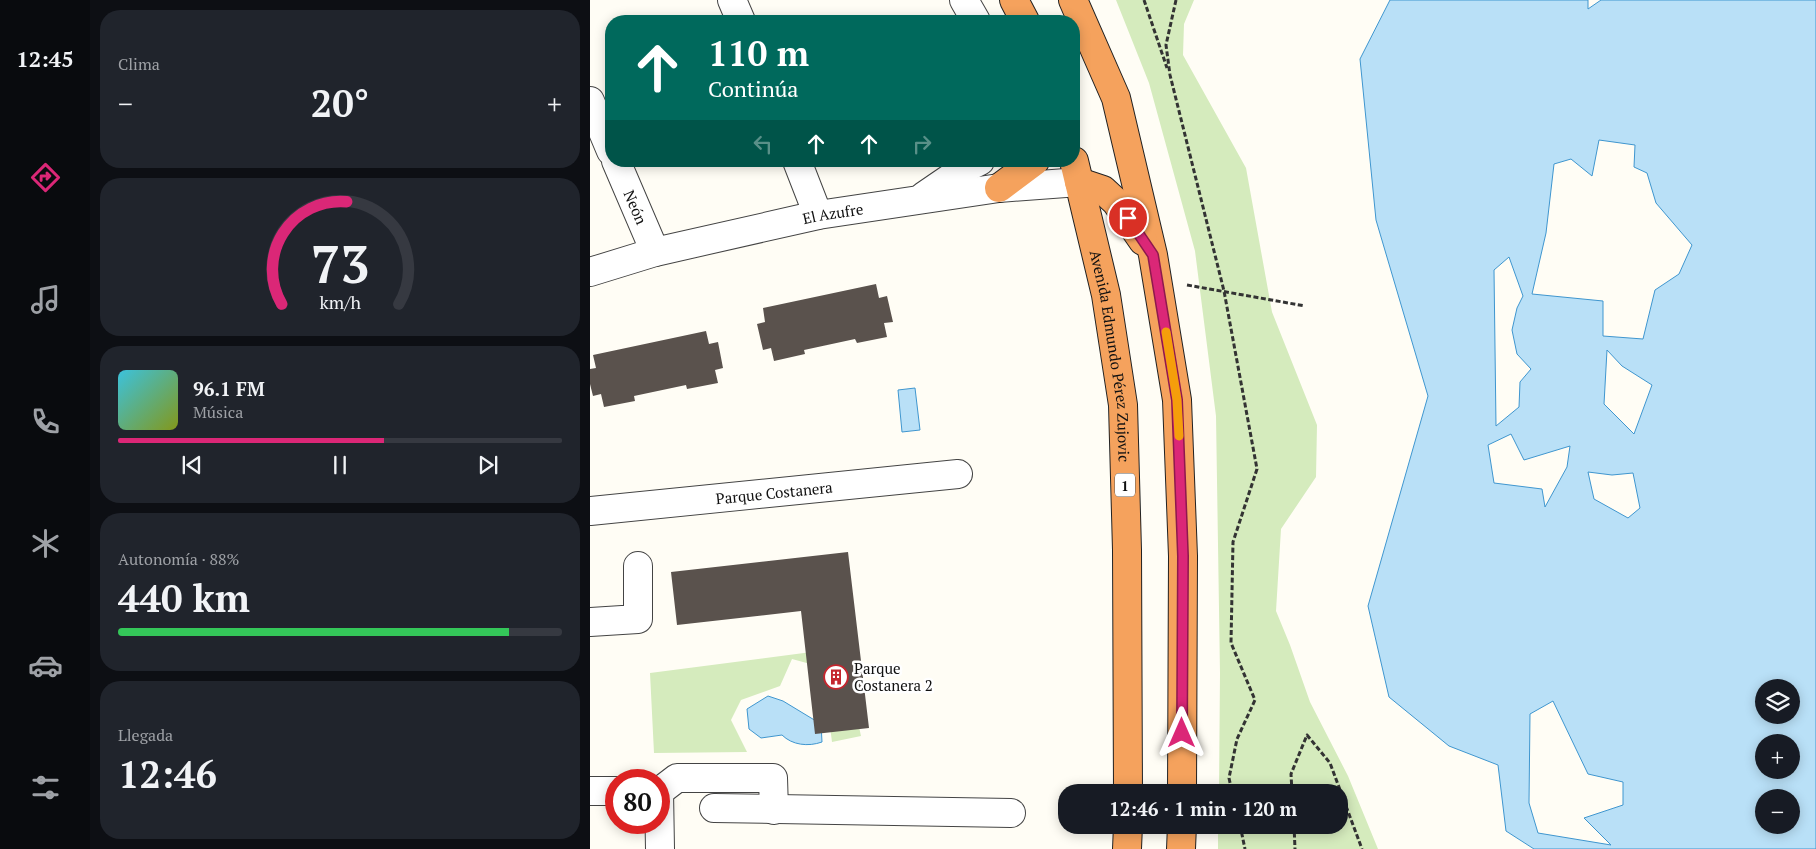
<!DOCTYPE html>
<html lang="es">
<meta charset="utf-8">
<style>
:root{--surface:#171b24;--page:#20242c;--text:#f1f3f6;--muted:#9ea1a6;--line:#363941;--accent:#db2777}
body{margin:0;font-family:"PT Serif",serif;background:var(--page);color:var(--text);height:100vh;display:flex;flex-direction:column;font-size:19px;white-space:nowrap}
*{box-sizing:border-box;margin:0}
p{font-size:16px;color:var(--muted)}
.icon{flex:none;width:28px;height:28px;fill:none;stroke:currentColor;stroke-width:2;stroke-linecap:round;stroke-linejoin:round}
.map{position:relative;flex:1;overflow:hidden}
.drawer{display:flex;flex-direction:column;gap:10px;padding:10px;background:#0d0f14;width:500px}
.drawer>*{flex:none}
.guide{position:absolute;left:15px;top:15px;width:475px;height:152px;border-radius:20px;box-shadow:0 2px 12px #0003;background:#00695c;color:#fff;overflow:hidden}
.controls{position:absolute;left:1165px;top:679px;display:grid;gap:10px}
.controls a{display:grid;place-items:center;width:45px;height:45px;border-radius:50%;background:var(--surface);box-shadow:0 2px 12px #0003;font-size:25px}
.speed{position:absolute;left:15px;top:769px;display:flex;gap:10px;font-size:25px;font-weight:700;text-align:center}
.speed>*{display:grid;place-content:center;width:65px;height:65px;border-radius:50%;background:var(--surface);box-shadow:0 2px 12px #0003;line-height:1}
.speed .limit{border:8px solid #d22;background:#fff;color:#111}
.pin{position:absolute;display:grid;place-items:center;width:42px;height:42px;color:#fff;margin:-21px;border:2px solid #fff;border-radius:50%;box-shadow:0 1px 5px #0007}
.me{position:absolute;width:55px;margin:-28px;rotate:0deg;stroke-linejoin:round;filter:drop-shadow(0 0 4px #0008)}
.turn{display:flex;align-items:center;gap:18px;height:105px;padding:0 20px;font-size:22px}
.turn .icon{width:65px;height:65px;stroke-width:2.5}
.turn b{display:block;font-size:35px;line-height:42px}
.lanes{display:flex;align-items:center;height:48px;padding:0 20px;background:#0003;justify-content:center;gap:25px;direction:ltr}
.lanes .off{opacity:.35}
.big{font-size:38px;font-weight:600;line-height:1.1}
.drawer .card{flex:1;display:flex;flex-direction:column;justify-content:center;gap:8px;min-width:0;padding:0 18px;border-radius:20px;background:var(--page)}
.drawer .dial{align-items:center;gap:0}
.dial svg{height:130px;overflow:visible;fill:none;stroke:var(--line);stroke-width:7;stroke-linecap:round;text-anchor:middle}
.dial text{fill:var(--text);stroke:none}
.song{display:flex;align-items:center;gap:15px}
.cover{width:60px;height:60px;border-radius:8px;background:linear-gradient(135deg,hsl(190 70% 55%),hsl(70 70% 35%))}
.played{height:5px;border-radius:2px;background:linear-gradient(90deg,var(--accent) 60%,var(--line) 60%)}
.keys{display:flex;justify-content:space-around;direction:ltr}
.heat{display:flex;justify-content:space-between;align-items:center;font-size:28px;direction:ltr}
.charge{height:8px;border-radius:4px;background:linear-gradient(90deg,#34c759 88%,var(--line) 0)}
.trip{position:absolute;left:468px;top:784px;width:290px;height:50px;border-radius:20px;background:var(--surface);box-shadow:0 2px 12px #0003;font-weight:600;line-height:50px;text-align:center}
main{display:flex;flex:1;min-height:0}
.dock{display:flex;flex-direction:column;width:90px;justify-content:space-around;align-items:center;background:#090b0e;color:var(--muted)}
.dock .icon{width:35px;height:35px}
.dock .active{color:var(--accent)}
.dock b{font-size:22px;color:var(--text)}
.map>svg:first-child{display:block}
.green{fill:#d5ebbd}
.water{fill:#b9e0f7;stroke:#3f96cf;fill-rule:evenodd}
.building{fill:#5a524d}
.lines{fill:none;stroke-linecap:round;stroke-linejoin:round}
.minor-casing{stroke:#444;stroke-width:30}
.highway-casing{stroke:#222;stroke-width:30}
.path{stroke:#333;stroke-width:3;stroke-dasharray:5 2.5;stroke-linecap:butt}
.minor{stroke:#fff;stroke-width:28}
.highway{stroke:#f5a25d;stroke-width:28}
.route-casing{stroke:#8e194d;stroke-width:12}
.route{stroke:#db2777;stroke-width:9}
.slow{stroke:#f59e0b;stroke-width:9}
.labels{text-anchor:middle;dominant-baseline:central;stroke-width:5;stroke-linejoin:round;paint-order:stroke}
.shield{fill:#fff;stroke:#585858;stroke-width:1}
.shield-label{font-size:14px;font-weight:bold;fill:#111}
.street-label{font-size:15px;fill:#111;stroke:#fff}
.poi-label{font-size:15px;fill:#111;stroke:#fff;text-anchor:start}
</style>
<main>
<nav class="dock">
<b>12:45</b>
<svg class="icon active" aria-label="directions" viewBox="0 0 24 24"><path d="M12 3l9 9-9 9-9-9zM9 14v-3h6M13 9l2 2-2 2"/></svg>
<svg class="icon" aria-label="music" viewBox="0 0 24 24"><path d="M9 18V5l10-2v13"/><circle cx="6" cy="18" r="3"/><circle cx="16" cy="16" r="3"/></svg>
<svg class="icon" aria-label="phone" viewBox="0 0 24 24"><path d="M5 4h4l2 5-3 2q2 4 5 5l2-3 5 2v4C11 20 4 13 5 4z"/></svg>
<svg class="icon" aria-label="climate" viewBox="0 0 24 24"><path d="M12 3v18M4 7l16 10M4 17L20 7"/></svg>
<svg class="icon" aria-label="car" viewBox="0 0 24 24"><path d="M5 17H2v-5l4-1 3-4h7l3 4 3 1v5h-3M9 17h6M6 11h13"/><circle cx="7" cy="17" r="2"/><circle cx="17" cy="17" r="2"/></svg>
<svg class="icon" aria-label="filters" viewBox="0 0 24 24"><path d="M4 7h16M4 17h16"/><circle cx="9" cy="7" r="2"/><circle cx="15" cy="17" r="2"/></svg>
</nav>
<section class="drawer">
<div class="card"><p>Clima</p>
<div class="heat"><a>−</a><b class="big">20°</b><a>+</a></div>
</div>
<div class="card dial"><svg viewBox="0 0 100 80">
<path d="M14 69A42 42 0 1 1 86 69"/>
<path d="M14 69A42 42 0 0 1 54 6" stroke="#db2777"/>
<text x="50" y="56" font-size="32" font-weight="700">73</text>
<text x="50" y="72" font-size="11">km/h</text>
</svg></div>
<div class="card">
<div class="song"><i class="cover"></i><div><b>96.1 FM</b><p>Música</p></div></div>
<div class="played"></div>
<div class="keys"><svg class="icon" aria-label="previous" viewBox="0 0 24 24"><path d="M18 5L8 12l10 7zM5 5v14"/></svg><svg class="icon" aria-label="pause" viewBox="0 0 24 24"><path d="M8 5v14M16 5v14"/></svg><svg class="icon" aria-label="next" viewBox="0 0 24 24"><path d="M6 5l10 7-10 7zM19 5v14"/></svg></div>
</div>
<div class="card"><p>Autonomía · 88%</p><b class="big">440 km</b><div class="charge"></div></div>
<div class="card"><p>Llegada</p><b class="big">12:46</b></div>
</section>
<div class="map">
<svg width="1226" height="849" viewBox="0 0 1226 849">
<rect width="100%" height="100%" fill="#fffdf5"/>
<!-- green -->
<path class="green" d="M 526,0 L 604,0 L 594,24 L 593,55 L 656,168 L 682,312 L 727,425 L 726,477 L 691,529 L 686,611 L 700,645 L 720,702 L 758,776 L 788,849 L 628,849 L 628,825 L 749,825 L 749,792 L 629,792 L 630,673 L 626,416 L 605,251 L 559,83 Z
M 252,648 L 271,736 L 242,742 L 234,681 L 224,665 L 202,659 L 190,686 L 151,700 L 141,720 L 157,752 L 64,753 L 60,673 Z"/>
<!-- water -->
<path class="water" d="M 800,0 L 998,0 L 998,9 L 1011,0 L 1226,0 L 1226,849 L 944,849 L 916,831 L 908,765 L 859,746 L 799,697 L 778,606 L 838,396 L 786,220 L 770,59 ZM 1009,140 L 1045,145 L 1044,167 L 1057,173 L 1066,203 L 1102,245 L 1089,274 L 1065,290 L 1053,339 L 1013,336 L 1013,301 L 942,294 L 956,233 L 964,164 L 981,159 L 1002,176 ZM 919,257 L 933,296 L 927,308 L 922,330 L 927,354 L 941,369 L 930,382 L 929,407 L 906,426 L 904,270 ZM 1017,350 L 1032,366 L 1062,385 L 1044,434 L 1014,404 ZM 921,434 L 934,460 L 980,446 L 977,467 L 955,507 L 952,489 L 904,483 L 898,445 ZM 998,472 L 1022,475 L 1043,473 L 1050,508 L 1038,518 L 1004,499 ZM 1174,688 L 1201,688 L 1201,715 L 1174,715 ZM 963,701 L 998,774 L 1033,782 L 1033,805 L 994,818 L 1021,845 L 948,833 L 939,803 L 940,714 ZM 1174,742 L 1201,742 L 1201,770 L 1174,770 ZM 1174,798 L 1201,798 L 1201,825 L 1174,825 Z
M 325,388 L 330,430 L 312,432 L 308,390 Z
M 178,696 L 193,701 L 231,724 L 232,742 C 218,747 202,745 192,735 L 171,738 L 159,729 L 157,709 Z"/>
<!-- building -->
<path class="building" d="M 286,284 L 289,298 L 297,296 L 303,322 L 294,323 L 297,337 L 267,343 L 265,339 L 214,350 L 215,354 L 184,361 L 181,348 L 173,350 L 167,324 L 175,322 L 173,308 Z
M 116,331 L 119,344 L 128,342 L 133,368 L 125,370 L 128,383 L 97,389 L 96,385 L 44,396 L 45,401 L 14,407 L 11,394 L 3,396 L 0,384 L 0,369 L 6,368 L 3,355 Z
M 258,552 L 279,728 L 225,734 L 211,611 L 87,625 L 81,572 Z"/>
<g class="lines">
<!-- minor casing -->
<g class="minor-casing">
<g id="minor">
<path d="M 142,0 L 151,21"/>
<path d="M 374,0 L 386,21"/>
<path d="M 0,101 L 21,151"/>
<path id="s1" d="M 26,161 L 65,252"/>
<path d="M 207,161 L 228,215"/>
<path d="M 334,196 L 372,170 L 390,161"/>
<path id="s2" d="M 0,272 L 65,252 L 228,215 L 409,188 L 489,182"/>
<path id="s3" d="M 0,511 L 368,474"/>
<path d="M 0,622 L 48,619 L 48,566"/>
<path d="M 0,791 L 26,791"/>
<path d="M 69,791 L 70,849"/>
<path d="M 70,791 L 87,778 L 183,778 L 184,810"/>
<path d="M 124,808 L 421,813"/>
</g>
</g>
<!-- highway casing -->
<g class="highway-casing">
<g id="highway">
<path d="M 424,0 L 435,21"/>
<path d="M 483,0 L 526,98 L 563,255 L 587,400 L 593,556 L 592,792"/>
<path id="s4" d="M 484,161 L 516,295 L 533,405 L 537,550 L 538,792"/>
<path d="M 489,182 L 513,190 L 526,202 L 553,241"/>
<path d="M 409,188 L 445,161"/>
<path d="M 537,849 L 538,825"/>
<path d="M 591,849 L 592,825"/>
</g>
</g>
<!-- path -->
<path class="path" d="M 554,0 L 577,68
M 586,0 L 576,45 L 580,75 L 634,291 L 667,469 L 643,542 L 641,643 L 665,700 L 647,739 L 639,778 L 642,792
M 597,285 L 715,306
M 702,792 L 701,774 L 717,735 L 740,763 L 772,849
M 650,825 L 655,849
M 704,825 L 705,849"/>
<!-- minor -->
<use href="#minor" class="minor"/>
<!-- highway -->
<use href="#highway" class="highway"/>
</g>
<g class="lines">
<!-- route casing -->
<g class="route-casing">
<path id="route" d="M 538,218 L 563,255 L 587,400 L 593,556 L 592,733"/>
</g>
<!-- route -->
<use href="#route" class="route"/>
<!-- slow -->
<path class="slow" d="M 576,332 L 587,400 L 589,436"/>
</g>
<!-- icons -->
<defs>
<g id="building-ring" transform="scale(1.25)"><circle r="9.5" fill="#fff" stroke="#c4262e" stroke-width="1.5"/><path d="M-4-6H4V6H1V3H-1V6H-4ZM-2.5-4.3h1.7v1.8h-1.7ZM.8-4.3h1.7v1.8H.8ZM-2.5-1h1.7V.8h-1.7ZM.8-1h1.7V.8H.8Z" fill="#c4262e"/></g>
</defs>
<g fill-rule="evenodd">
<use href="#building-ring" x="246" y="677"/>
</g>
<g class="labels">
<!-- shield labels -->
<rect class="shield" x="525" y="473.5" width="20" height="23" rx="4"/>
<g class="shield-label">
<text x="535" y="485">1</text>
</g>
<!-- street labels -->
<g class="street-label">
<text stroke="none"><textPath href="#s1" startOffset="50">Neón</textPath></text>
<text stroke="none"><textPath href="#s2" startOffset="250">El Azufre</textPath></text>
<text stroke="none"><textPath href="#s4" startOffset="199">Avenida Edmundo Pérez Zujovic</textPath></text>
<text stroke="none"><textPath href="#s3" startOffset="185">Parque Costanera</textPath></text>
</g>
<!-- poi labels -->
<g class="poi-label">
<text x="264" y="668">Parque<tspan x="264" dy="17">Costanera 2</tspan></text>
</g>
</g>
</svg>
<div class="controls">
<a><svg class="icon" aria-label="layers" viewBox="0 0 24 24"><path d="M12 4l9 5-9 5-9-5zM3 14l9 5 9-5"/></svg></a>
<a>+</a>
<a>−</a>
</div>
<div class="speed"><div class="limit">80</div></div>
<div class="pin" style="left:538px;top:218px;background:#d93025"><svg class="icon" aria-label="arrive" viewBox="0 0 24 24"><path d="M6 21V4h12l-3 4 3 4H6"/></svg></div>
<svg class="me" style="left:592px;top:733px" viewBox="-20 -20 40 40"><path d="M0-17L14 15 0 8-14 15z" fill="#db2777" stroke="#fff" stroke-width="4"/></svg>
<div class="trip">12:46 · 1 min · 120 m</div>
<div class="guide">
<div class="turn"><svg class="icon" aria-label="ahead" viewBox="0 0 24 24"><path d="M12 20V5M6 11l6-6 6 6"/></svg><div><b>110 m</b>Continúa</div></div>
<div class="lanes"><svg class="icon off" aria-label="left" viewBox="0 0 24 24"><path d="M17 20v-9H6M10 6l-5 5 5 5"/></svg><svg class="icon" aria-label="ahead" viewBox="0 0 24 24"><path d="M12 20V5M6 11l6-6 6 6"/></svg><svg class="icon" aria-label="ahead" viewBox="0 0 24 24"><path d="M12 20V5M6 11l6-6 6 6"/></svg><svg class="icon off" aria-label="right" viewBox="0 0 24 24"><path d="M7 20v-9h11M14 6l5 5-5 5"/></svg></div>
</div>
</div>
</main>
